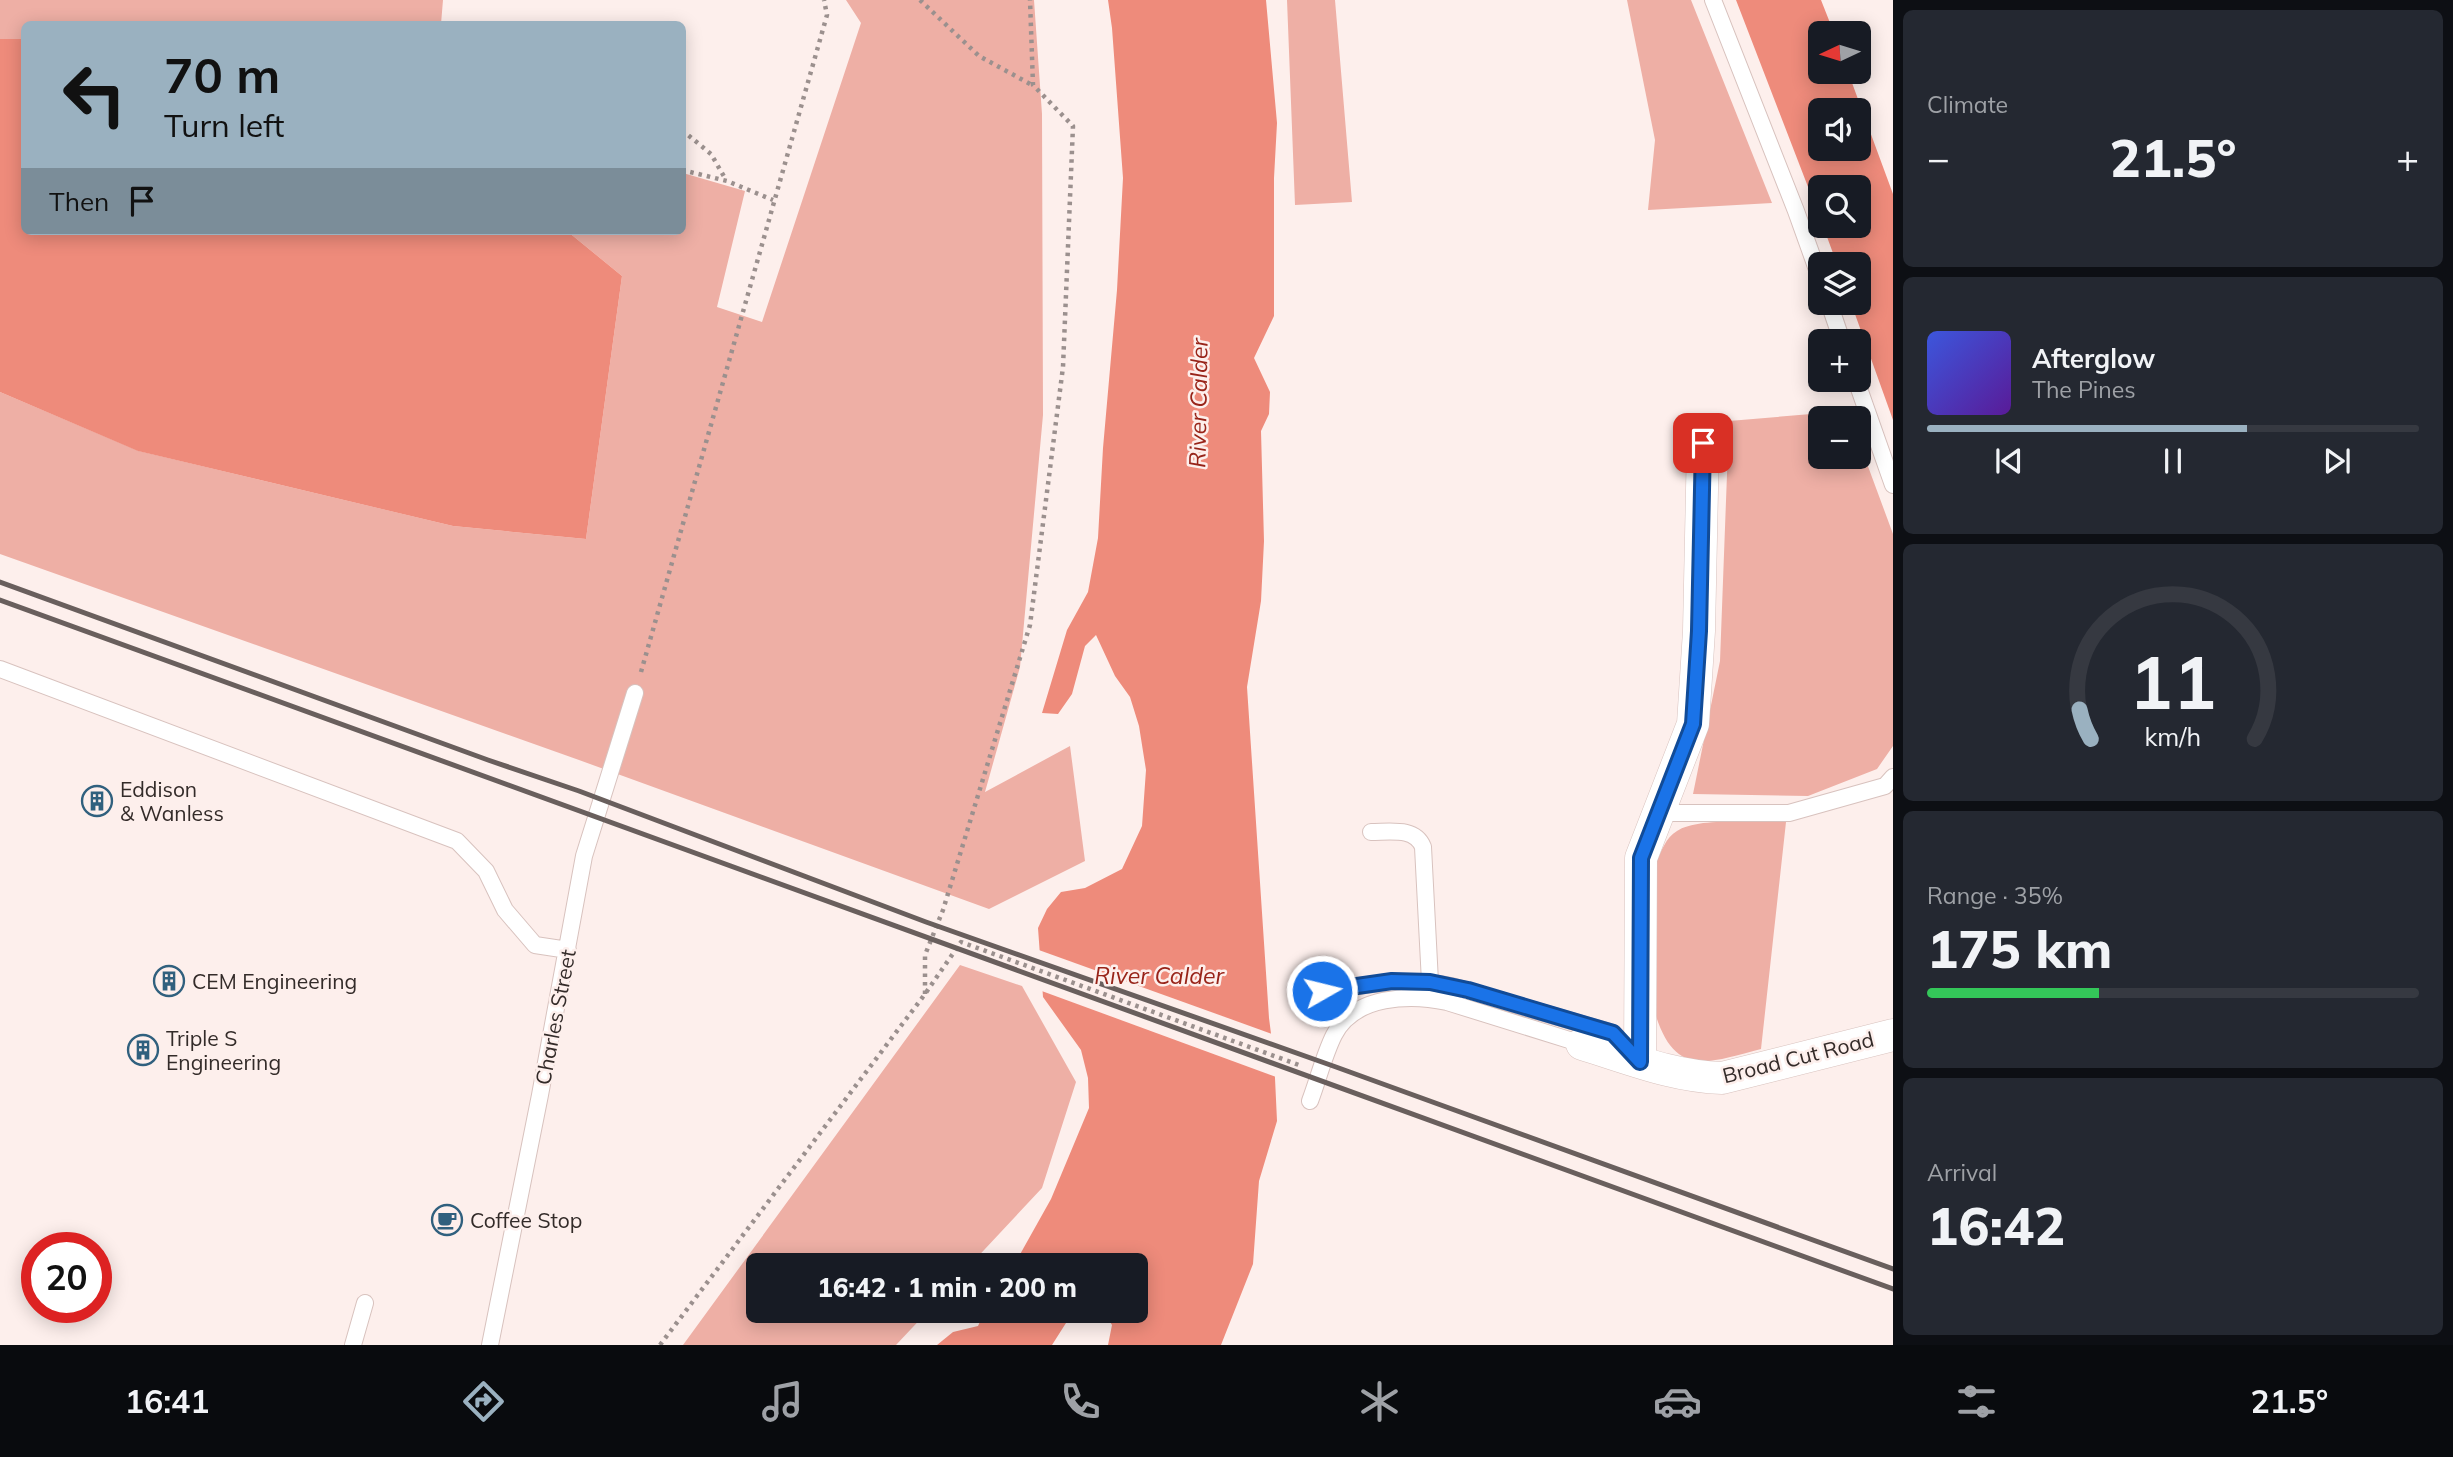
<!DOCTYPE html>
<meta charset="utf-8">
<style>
:root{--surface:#171b24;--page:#242831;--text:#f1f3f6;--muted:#9ea1a6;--line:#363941;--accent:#9ab1c0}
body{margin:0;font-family:Mulish,sans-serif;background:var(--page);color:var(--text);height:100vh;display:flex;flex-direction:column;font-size:26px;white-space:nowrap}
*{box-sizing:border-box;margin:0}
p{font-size:23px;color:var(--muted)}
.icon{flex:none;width:38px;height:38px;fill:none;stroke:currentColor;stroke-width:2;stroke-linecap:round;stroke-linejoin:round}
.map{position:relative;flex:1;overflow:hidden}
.details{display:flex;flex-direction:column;gap:10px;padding:10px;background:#0d0f14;width:560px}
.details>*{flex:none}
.top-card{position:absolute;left:21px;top:21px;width:665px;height:214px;border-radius:10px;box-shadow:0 4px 18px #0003;background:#9ab1c0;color:#111;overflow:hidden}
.needle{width:46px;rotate:266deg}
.tools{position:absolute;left:1808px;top:21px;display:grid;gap:14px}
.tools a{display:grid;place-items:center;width:63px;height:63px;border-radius:10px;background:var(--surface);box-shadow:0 4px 18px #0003;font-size:35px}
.speed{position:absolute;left:21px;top:1232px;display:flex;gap:14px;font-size:35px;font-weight:700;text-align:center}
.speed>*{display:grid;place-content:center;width:91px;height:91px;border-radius:50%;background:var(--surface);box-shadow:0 4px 18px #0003;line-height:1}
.speed .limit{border:10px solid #d22;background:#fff;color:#111}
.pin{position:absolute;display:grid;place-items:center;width:60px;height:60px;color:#fff;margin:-30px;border-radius:14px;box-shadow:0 4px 10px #0006}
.me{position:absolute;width:77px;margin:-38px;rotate:82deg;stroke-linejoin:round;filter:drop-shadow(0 0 5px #0008)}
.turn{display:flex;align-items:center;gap:24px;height:147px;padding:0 28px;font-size:32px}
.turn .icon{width:91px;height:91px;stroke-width:2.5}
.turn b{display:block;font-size:49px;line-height:60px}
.then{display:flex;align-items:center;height:66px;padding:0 28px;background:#0003;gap:14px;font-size:26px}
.big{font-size:52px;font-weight:800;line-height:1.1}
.details .card{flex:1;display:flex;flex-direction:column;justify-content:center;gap:10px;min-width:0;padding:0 24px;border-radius:10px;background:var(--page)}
.details .dial{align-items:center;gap:0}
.dial svg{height:182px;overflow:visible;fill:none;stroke:var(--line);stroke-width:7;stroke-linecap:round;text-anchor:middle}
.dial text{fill:var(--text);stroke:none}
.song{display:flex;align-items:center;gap:21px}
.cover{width:84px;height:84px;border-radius:10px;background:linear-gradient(135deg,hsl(230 70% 55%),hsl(270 70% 35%))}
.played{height:7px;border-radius:4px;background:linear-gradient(90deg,var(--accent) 65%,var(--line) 65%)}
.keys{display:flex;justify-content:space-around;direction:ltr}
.heat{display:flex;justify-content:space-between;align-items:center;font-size:38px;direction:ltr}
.charge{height:10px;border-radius:5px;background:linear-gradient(90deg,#34c759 35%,var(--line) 0)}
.trip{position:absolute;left:746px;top:1253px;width:402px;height:70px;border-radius:10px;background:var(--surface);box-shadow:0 4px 18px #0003;font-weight:800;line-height:70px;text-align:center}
.tabs{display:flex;height:112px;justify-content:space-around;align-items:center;background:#090b0e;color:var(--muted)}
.tabs .icon{width:49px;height:49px}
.tabs .on{color:var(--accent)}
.tabs b{font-size:32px;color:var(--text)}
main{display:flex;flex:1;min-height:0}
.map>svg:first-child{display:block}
.green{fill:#eeafa5}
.water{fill:#ee8b7b;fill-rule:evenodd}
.pier{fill:#fdefec}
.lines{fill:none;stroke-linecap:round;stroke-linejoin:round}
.lane-casing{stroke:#d8c2be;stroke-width:18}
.street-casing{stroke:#d8c2be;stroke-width:33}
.path{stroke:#9b908e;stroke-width:4.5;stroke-dasharray:3.5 5;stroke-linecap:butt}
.lane{stroke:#fff;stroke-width:16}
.street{stroke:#fff;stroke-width:32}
.rail{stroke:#695f5d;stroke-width:5}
.route-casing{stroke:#114b97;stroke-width:18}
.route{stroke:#1a73e8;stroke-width:12}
.labels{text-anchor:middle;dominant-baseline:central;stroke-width:5;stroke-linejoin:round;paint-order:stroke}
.poi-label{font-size:21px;fill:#332b29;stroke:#fdefec;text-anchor:start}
.street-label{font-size:21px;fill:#332b29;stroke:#fdefec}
.water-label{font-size:23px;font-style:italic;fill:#982419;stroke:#fdefec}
</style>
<main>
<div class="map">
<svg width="1893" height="1345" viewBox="0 0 1893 1345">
<rect width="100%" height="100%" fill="#fdefec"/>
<!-- green -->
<path class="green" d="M 0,0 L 443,0 L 441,24 L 24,24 L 24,39 L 0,39 Z
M 846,0 L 1034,0 L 1042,114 L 1043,415 L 1020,667 L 985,792 L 1070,746 L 1085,861 L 989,909 L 579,760 L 0,554 L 0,392 L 139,451 L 453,526 L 586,539 L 622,276 L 567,231 L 682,231 L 683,173 L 745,191 L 717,307 L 762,322 L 861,23 Z
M 1287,0 L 1335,0 L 1352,202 L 1295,205 Z
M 1627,0 L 1691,0 L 1772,203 L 1648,210 L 1655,140 Z
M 1847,411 L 1849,418 L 1820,418 L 1820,457 L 1858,457 L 1859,442 L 1893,534 L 1893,746 L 1877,769 L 1808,796 L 1693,794 L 1720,661 L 1729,421 Z
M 1786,822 L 1761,1049 C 1707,1063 1675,1078 1655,1013 L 1656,863 C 1661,852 1666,837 1677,831 C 1696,817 1761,822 1786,822 Z
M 960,965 L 1022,986 L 1076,1082 L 1042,1188 L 970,1265 L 758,1265 L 758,1311 L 928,1311 L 896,1345 L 683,1345 Z"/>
<!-- water -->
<path class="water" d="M 1108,0 L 1266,0 L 1277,123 L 1274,178 L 1274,316 L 1254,358 L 1270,392 L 1269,414 L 1261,431 L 1264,541 L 1261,601 L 1247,687 L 1269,1018 L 1274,1057 L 1277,1121 L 1259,1181 L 1253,1264 L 1221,1345 L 1108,1345 L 1112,1325 L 1103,1311 L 1136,1311 L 1136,1265 L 1014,1265 L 1051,1199 L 1089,1108 L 1088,1078 L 1081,1050 L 1043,997 L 1038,928 L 1047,909 L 1061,892 L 1085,888 L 1122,869 L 1142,826 L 1146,770 L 1139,726 L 1130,697 L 1115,676 L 1096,635 L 1085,646 L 1072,694 L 1058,714 L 1042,713 L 1067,630 L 1088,592 L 1098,538 L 1103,448 L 1117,290 L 1123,178 L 1112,28 Z
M 1736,0 L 1821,0 L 1834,33 L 1820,33 L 1820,72 L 1848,72 L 1893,194 L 1893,420 L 1851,303 L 1858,303 L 1858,264 L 1837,264 L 1823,226 L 1858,226 L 1858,187 L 1820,187 L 1820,218 ZM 1820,110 L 1858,110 L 1858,149 L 1820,149 Z
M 0,39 L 24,39 L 24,231 L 567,231 L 622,276 L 586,539 L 453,526 L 138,451 L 0,392 Z
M 985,1311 L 1082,1311 L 1066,1323 L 1052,1345 L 937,1345 L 953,1332 L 978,1326 Z"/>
<!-- pier -->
<path class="pier" d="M 1036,949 L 1275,1035 L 1279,1078 L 1039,990 Z"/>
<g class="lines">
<!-- lane casing -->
<g class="lane-casing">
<path id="lane" d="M 1713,0 L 1796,211 L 1820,278
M 1829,303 L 1842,341
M 1856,380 L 1893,485
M 0,669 L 457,841 L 486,871 L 505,910 L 535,945 L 568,950
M 1658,813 L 1789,813 L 1885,786 L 1893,777
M 1371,832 C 1390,832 1415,827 1423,847 L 1430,982
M 1322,991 C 1366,985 1407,977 1451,986 L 1613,1033 L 1634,1055
M 1310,1101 C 1318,1080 1324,1055 1334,1035 C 1354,995 1411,994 1447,1002 L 1582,1044
M 353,1345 L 365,1303
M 490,1345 L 540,1095 L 584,856 L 635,693"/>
</g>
<!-- street casing -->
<g class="street-casing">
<path id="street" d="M 1582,1044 C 1628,1058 1674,1077 1722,1078 L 1893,1035
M 1640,1062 L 1641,858 L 1693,724 L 1699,631 L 1703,443"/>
</g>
<!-- path -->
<path class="path" d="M 920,0 L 979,56 L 1032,85
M 682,130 L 711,154 L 726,180
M 682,170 L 727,181 L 773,200
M 641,672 L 827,15 L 824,0
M 925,994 L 925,955 L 943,910 L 1030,625 L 1063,367 L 1073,126 L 1033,85 L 1030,0
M 660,1345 L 925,994 L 961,942 L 1299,1065"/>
<!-- lane -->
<use href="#lane" class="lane"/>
<!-- street -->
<use href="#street" class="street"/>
<!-- rail -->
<path class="rail" d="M 0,582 L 488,760 L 579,791 L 926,922 L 1336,1067 L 1893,1269
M 0,600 L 1893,1289"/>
</g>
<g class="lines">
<!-- route casing -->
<g class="route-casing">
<path id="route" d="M 1322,991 L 1392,981 L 1430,982 L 1468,990 L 1613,1033 L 1640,1062 L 1641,858 L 1693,724 L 1699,631 L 1703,443"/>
</g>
<!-- route -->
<use href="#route" class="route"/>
</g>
<!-- icons -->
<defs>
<g id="building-ring" transform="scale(1.575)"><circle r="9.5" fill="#fdefec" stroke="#30607e" stroke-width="1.5"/><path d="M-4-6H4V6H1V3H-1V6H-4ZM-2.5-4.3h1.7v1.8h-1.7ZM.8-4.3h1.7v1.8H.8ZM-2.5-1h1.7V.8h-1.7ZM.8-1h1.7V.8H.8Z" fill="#30607e"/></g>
<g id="cafe-ring" transform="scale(1.575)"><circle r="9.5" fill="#fdefec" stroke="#30607e" stroke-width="1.5"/><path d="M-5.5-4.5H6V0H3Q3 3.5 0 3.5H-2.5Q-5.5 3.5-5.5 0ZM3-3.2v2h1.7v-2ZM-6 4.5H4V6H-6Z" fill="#30607e"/></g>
</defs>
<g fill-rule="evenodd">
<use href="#building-ring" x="97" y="801"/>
<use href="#building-ring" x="169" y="981"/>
<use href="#building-ring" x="143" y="1050"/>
<use href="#cafe-ring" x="447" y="1220"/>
</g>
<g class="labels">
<!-- poi labels -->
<g class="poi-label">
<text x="120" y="789">Eddison<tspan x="120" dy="24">&amp; Wanless</tspan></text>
<text x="192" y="981">CEM Engineering</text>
<text x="166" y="1038">Triple S<tspan x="166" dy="24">Engineering</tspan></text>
<text x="470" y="1220">Coffee Stop</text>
</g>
<!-- street labels -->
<g class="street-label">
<text transform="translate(555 1017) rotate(-79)">Charles Street</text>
<text transform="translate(1798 1057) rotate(-14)">Broad Cut Road</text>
</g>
<!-- water labels -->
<g class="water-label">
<text transform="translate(1198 403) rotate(-89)">River Calder</text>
<text x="1159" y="975">River Calder</text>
</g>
</g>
</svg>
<div class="tools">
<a><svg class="needle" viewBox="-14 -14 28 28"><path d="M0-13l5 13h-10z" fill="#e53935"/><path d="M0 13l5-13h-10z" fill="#9ea1a6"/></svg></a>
<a><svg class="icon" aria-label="sound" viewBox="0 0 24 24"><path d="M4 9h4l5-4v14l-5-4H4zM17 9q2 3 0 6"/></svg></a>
<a><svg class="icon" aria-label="search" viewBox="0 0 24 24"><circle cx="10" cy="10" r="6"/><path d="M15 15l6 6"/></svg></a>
<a><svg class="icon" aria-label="layers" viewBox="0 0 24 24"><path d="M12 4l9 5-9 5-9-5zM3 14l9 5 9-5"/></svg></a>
<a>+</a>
<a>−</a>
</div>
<div class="speed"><div class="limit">20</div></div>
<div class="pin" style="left:1703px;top:443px;background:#d93025"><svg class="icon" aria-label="arrive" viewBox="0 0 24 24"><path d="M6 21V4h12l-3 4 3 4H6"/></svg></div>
<svg class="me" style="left:1322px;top:991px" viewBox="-20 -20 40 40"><circle r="17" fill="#1a73e8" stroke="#fff" stroke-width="3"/><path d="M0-11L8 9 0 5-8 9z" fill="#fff"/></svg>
<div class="trip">16:42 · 1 min · 200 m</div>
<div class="top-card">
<div class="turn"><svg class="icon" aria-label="left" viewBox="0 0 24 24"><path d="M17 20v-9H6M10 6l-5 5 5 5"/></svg><div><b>70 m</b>Turn left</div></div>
<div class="then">Then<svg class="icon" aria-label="arrive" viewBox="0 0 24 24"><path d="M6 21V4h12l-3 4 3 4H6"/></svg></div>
</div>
</div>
<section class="details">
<div class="card"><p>Climate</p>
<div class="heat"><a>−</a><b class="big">21.5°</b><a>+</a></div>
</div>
<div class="card">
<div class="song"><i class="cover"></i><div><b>Afterglow</b><p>The Pines</p></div></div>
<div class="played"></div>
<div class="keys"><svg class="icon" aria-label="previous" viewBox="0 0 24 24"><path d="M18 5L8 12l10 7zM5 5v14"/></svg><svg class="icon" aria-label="pause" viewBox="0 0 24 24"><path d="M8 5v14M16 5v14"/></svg><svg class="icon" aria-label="next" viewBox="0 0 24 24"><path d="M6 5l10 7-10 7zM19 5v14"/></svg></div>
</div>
<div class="card dial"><svg viewBox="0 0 100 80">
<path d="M14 69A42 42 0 1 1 86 69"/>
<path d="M14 69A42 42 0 0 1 9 56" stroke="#9ab1c0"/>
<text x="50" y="56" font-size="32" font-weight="700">11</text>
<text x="50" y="72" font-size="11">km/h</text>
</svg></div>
<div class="card"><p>Range · 35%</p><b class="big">175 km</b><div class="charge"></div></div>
<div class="card"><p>Arrival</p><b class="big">16:42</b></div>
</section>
</main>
<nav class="tabs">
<b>16:41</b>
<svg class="icon on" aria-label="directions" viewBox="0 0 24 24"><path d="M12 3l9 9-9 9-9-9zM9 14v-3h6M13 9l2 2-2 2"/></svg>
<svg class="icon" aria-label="music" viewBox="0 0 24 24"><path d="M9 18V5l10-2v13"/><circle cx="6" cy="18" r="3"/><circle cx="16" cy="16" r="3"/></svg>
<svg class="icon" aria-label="phone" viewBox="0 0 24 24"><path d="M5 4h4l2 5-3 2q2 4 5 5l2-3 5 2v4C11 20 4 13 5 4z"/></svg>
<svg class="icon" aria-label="climate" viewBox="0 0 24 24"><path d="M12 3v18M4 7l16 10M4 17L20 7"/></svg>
<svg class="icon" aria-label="car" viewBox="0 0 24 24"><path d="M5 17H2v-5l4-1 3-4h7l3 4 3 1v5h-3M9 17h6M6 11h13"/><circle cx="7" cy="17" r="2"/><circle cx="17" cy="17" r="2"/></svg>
<svg class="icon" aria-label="filters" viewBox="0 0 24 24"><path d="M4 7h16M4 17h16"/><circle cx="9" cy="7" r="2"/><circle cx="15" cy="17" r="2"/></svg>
<b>21.5°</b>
</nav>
